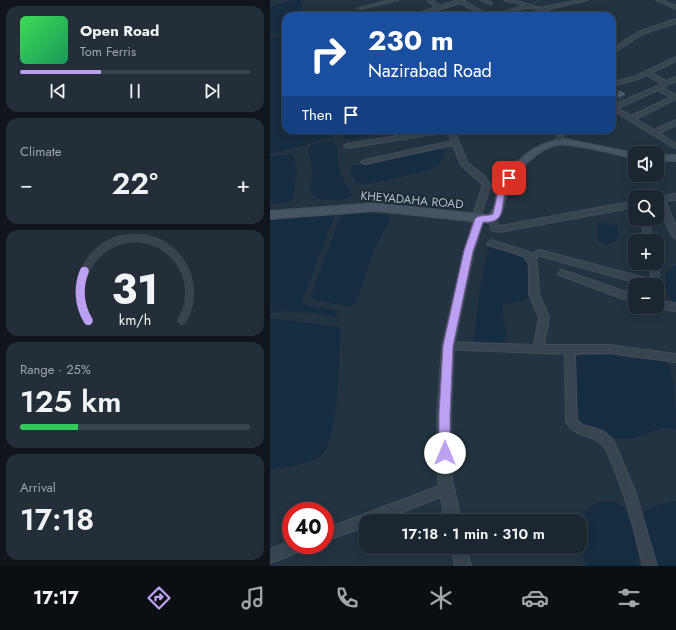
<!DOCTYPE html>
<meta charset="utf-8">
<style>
:root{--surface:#1b2631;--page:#242e39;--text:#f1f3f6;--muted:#a0a5ab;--line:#39434d;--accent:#bca0f2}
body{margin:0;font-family:Jost,sans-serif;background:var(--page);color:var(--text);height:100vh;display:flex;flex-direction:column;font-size:15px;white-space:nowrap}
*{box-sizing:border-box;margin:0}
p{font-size:13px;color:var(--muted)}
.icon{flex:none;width:22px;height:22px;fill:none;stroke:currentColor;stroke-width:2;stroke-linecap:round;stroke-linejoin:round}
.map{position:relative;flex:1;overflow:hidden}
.sheet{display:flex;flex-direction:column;gap:6px;padding:6px;background:#0f151b;width:270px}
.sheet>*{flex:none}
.banner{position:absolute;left:12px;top:12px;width:334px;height:122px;border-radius:12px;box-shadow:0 2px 10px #0003,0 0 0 1px var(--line);background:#1a4fa0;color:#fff;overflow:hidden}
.fabs{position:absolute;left:358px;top:146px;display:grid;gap:8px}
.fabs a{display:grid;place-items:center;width:36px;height:36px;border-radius:8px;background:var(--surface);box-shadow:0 2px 10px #0003,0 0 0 1px var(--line);font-size:20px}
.speed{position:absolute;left:12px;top:502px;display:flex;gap:8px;font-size:20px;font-weight:700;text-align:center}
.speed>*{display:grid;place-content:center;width:52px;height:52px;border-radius:50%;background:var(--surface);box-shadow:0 2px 10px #0003,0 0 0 1px var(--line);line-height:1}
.speed .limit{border:6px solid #d22;background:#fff;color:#111}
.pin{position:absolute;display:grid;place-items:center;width:34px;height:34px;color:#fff;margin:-17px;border-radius:8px;box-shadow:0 2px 6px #0006}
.me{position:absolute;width:44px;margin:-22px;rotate:0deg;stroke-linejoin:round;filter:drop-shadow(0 0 3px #0008)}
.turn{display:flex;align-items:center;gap:14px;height:84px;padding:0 20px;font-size:18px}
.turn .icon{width:52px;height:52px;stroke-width:2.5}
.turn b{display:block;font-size:28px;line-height:34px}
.then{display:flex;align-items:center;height:38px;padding:0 20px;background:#0003;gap:8px;font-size:15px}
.big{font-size:30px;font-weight:600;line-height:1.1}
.sheet .widget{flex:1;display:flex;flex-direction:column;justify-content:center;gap:6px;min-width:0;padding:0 14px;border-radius:12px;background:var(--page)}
.sheet .dial{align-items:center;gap:0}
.dial svg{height:104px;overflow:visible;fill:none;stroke:var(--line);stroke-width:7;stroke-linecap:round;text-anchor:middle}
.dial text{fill:var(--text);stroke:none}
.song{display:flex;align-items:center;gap:12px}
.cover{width:48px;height:48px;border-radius:6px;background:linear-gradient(135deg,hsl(130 70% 55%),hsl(150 70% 35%))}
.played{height:4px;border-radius:2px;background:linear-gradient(90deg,var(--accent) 35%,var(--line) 35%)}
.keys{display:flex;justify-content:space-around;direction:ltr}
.heat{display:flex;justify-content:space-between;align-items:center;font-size:22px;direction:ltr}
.charge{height:6px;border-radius:3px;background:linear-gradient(90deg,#34c759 25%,var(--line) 0)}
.trip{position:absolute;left:89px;top:514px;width:228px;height:40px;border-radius:12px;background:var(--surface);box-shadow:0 2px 10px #0003,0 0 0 1px var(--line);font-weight:600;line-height:40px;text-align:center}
.tab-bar{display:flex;height:64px;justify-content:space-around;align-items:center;background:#0b0f14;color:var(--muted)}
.tab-bar .icon{width:28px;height:28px}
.tab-bar .selected{color:var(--accent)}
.tab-bar b{font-size:18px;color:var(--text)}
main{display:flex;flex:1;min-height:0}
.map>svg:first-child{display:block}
.water{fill:#162c40}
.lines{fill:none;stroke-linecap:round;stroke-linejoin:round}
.minor-casing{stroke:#424e5a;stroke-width:2}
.tertiary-casing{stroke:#424e5a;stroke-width:2}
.secondary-casing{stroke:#424e5a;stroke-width:2}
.path{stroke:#3f5a5a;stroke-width:1;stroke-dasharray:2 2;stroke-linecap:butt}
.minor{fill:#384551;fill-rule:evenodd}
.tertiary{fill:#384551;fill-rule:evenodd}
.secondary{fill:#465464;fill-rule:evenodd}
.shaded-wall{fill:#2d3e4e}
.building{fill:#495a6a;stroke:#5a6a79}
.route{fill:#bca0f2;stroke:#7a689d}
.labels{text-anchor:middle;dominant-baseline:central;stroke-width:4;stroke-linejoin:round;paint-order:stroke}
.street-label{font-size:12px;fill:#b5c0cb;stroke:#1d2a36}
</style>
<main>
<section class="sheet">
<div class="widget">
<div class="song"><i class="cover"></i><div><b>Open Road</b><p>Tom Ferris</p></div></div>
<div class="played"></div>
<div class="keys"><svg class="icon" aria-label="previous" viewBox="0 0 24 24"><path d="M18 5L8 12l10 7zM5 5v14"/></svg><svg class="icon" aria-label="pause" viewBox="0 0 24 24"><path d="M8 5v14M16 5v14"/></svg><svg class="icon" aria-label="next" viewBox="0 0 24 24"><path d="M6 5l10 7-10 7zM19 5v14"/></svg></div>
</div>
<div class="widget"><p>Climate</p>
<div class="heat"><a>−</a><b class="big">22°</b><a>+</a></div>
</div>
<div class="widget dial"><svg viewBox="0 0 100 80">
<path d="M14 69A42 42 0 1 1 86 69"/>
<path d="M14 69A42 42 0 0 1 11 31" stroke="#bca0f2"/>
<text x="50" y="56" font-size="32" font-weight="700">31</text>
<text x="50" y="72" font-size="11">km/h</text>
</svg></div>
<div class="widget"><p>Range · 25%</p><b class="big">125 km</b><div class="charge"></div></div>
<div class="widget"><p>Arrival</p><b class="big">17:18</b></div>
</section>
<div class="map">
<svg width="406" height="566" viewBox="0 0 406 566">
<rect width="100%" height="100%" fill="#243341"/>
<!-- water -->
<path class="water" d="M 21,0 L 30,0 L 34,16 L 16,16 L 16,32 L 0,36 L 0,7 Z
M 16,34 L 16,130 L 64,130 L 64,138 C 42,139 23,151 0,153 L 0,38 Z
M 74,130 L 143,130 L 78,139 L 74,139 L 73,133 Z
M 58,141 L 63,141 L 67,147 L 69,172 L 82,195 L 81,197 L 73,200 L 54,200 L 46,198 L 43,195 L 40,187 L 43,172 L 38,150 L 42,144 Z
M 169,149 L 175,150 C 175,152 171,162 170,164 C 166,170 103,184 94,184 C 90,184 88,183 85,182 L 79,167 L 86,165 L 95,165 L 125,157 Z
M 23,155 L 27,170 L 23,200 C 16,204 8,204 0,203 L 0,156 Z
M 86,212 L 119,215 L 121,217 L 105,248 L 86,302 L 80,307 L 43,299 L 41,295 L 69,220 L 74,214 Z
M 65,214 L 32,301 L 35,305 L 68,311 L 66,317 L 44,313 L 0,311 L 0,219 Z
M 327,223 L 336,223 L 340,226 L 347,224 L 348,237 L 345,241 L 339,245 L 328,241 Z
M 219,245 L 253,257 L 257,262 L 260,294 L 255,300 L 232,305 L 236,336 L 234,342 L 226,346 L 203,344 L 210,287 Z
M 406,265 L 406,304 C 395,296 394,284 396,272 Z
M 0,318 L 69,327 L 70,333 C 69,358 70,446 48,458 C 36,465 14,467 0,470 Z
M 339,352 C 348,354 358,358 367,359 C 376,359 385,356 394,360 C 406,368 406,414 406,429 L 392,428 L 361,439 L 346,439 L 334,431 L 308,424 L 305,358 C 313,351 329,353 339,352 Z
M 343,501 L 354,508 L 362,526 L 370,566 L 315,566 L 312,534 L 315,512 L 325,503 Z
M 406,501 L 406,566 L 385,566 L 371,526 L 374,512 L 387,505 Z"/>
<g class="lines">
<!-- minor casing -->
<g class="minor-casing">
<path id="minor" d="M 120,0 L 128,0 L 91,9 L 89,8 Z
M 157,0 L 162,0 L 170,6 L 188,0 L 195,0 L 194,1 L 220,16 L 213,16 L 190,3 L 149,16 L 141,16 L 166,7 Z
M 210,0 L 216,0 L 222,3 L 220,4 Z
M 234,0 L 243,0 L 270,8 L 309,0 L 318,0 L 275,10 L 289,16 C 278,16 271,9 261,8 C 254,6 234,16 223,16 L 255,5 Z
M 386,0 L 392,0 L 406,6 L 406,9 Z
M 406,19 L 406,23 L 372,34 L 342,54 L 342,49 L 368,32 Z
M 406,57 L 406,61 L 381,73 L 396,81 L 406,77 L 406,81 L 392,88 L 406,95 L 406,99 L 366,119 L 384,130 L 406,120 L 406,125 L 389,133 L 406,144 L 406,149 L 342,110 L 342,106 L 392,84 L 376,75 L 368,79 L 342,86 L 342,82 L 364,77 ZM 388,90 L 401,97 L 361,116 L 348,108 Z
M 164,130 L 184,130 L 197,162 L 215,177 L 221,185 L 209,220 L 206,221 L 202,218 L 213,185 L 191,165 L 183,145 L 95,164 L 91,162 L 95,160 L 182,141 L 178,132 L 77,148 L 74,146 L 77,144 Z
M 291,130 L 298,130 L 294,134 L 292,142 L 289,144 L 286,142 L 288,133 Z
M 406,194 L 406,200 L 395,201 L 406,226 L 406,239 L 402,236 L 387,203 L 387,197 Z
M 365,201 L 365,207 L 230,232 L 221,230 L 219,218 L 223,215 L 226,216 L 228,226 L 230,226 Z
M 370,219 L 378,219 L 384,241 L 376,241 Z
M 221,240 L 259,252 L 260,254 L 270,250 L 379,279 L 381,278 L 380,263 L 387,263 L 387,261 L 388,263 C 390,278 393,285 375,285 L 270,256 L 267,257 L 266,261 L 267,263 L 269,294 L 279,317 L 274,345 L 338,345 L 406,354 L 406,362 L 338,353 L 305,354 L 307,420 L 313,425 L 333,431 L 343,440 L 365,491 L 387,566 L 373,566 C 365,533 357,500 344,468 C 341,462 339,454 335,448 C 325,433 304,439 296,421 L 295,354 L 174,349 L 173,346 L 174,343 L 178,342 L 264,345 L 269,317 L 259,294 L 259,264 L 253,256 L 218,245 L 217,243 Z
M 292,270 L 365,295 L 365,303 L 289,275 L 288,273 Z
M 387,301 L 406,303 L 406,311 L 384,308 L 387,307 Z
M 177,483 L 181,485 L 183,489 L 181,493 L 109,521 L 96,521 L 96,526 L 55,541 L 55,529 Z
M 21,541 L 21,545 L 34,545 L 33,550 L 0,563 L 0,549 Z"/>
</g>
<!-- tertiary casing -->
<g class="tertiary-casing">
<path id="tertiary" d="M 209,216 L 214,219 L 204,251 L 184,346 L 181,414 L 182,479 L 191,521 L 175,521 L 168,479 L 167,414 L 172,346 L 194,251 L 204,219 Z
M 181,547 L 197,547 L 201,566 L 185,566 Z"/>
</g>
<!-- secondary casing -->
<g class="secondary-casing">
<path id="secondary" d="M 295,139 L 365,153 L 365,159 C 348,155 301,142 286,145 C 266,150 245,172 238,191 C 232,204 236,218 219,223 L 106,211 L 0,219 L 0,211 L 106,203 L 218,215 C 227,210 224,199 228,190 C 240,163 266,141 295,139 Z
M 387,155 L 406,155 L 406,161 L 387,161 Z"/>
</g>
<!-- path -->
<path class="path" d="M 264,3 L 270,0"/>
<!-- minor -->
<use href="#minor" class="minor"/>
<!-- tertiary -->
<use href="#tertiary" class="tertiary"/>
<!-- secondary -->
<use href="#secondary" class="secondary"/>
</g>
<!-- shaded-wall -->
<path class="shaded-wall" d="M 355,94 L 354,99 L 347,102 L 348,97 Z"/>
<!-- building -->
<path class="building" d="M 349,91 L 355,94 L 348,97 Z"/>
<!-- route -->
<path class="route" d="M 239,176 L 243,178 C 240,183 237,188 235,193 C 230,209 236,223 213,222 L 203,251 L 183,346 L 180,414 L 180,453 L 179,457 L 175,459 L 170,457 L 169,453 L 169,414 L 173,346 L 194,251 L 205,219 C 209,214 217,217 223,214 L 228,192 L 236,177 Z"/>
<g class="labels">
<!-- street labels -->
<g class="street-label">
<text transform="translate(142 200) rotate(5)">KHEYADAHA ROAD</text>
</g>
</g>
</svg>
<div class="fabs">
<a><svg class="icon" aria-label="sound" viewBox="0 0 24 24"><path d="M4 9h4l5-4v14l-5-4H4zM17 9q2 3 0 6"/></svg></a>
<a><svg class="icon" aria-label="search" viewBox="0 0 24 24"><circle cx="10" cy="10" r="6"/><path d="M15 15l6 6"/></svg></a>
<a>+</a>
<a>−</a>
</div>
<div class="speed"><div class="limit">40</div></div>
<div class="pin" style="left:239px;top:178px;background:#d93025"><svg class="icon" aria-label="arrive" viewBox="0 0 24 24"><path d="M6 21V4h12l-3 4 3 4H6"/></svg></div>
<svg class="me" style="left:175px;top:453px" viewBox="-20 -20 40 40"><circle r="19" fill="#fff"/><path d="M0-13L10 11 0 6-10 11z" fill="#bca0f2"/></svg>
<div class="trip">17:18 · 1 min · 310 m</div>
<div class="banner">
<div class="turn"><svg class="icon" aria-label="right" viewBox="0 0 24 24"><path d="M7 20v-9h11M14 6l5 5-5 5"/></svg><div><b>230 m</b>Nazirabad Road</div></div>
<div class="then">Then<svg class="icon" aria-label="arrive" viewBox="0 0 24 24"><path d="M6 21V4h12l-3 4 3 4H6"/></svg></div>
</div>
</div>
</main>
<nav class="tab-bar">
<b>17:17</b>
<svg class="icon selected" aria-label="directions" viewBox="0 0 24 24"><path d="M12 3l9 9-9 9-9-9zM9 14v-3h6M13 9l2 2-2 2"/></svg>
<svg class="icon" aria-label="music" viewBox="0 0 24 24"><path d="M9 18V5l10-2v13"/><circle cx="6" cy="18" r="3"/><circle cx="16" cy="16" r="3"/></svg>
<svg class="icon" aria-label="phone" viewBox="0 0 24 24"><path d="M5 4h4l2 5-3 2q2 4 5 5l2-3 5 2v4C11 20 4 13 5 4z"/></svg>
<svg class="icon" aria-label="climate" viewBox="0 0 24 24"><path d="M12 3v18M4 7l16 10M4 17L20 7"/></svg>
<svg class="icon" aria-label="car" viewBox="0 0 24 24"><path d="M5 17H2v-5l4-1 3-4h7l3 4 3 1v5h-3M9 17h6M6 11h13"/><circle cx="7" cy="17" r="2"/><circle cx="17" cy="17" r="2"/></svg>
<svg class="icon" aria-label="filters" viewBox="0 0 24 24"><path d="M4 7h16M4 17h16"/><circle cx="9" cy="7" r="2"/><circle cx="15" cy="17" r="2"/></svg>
</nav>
